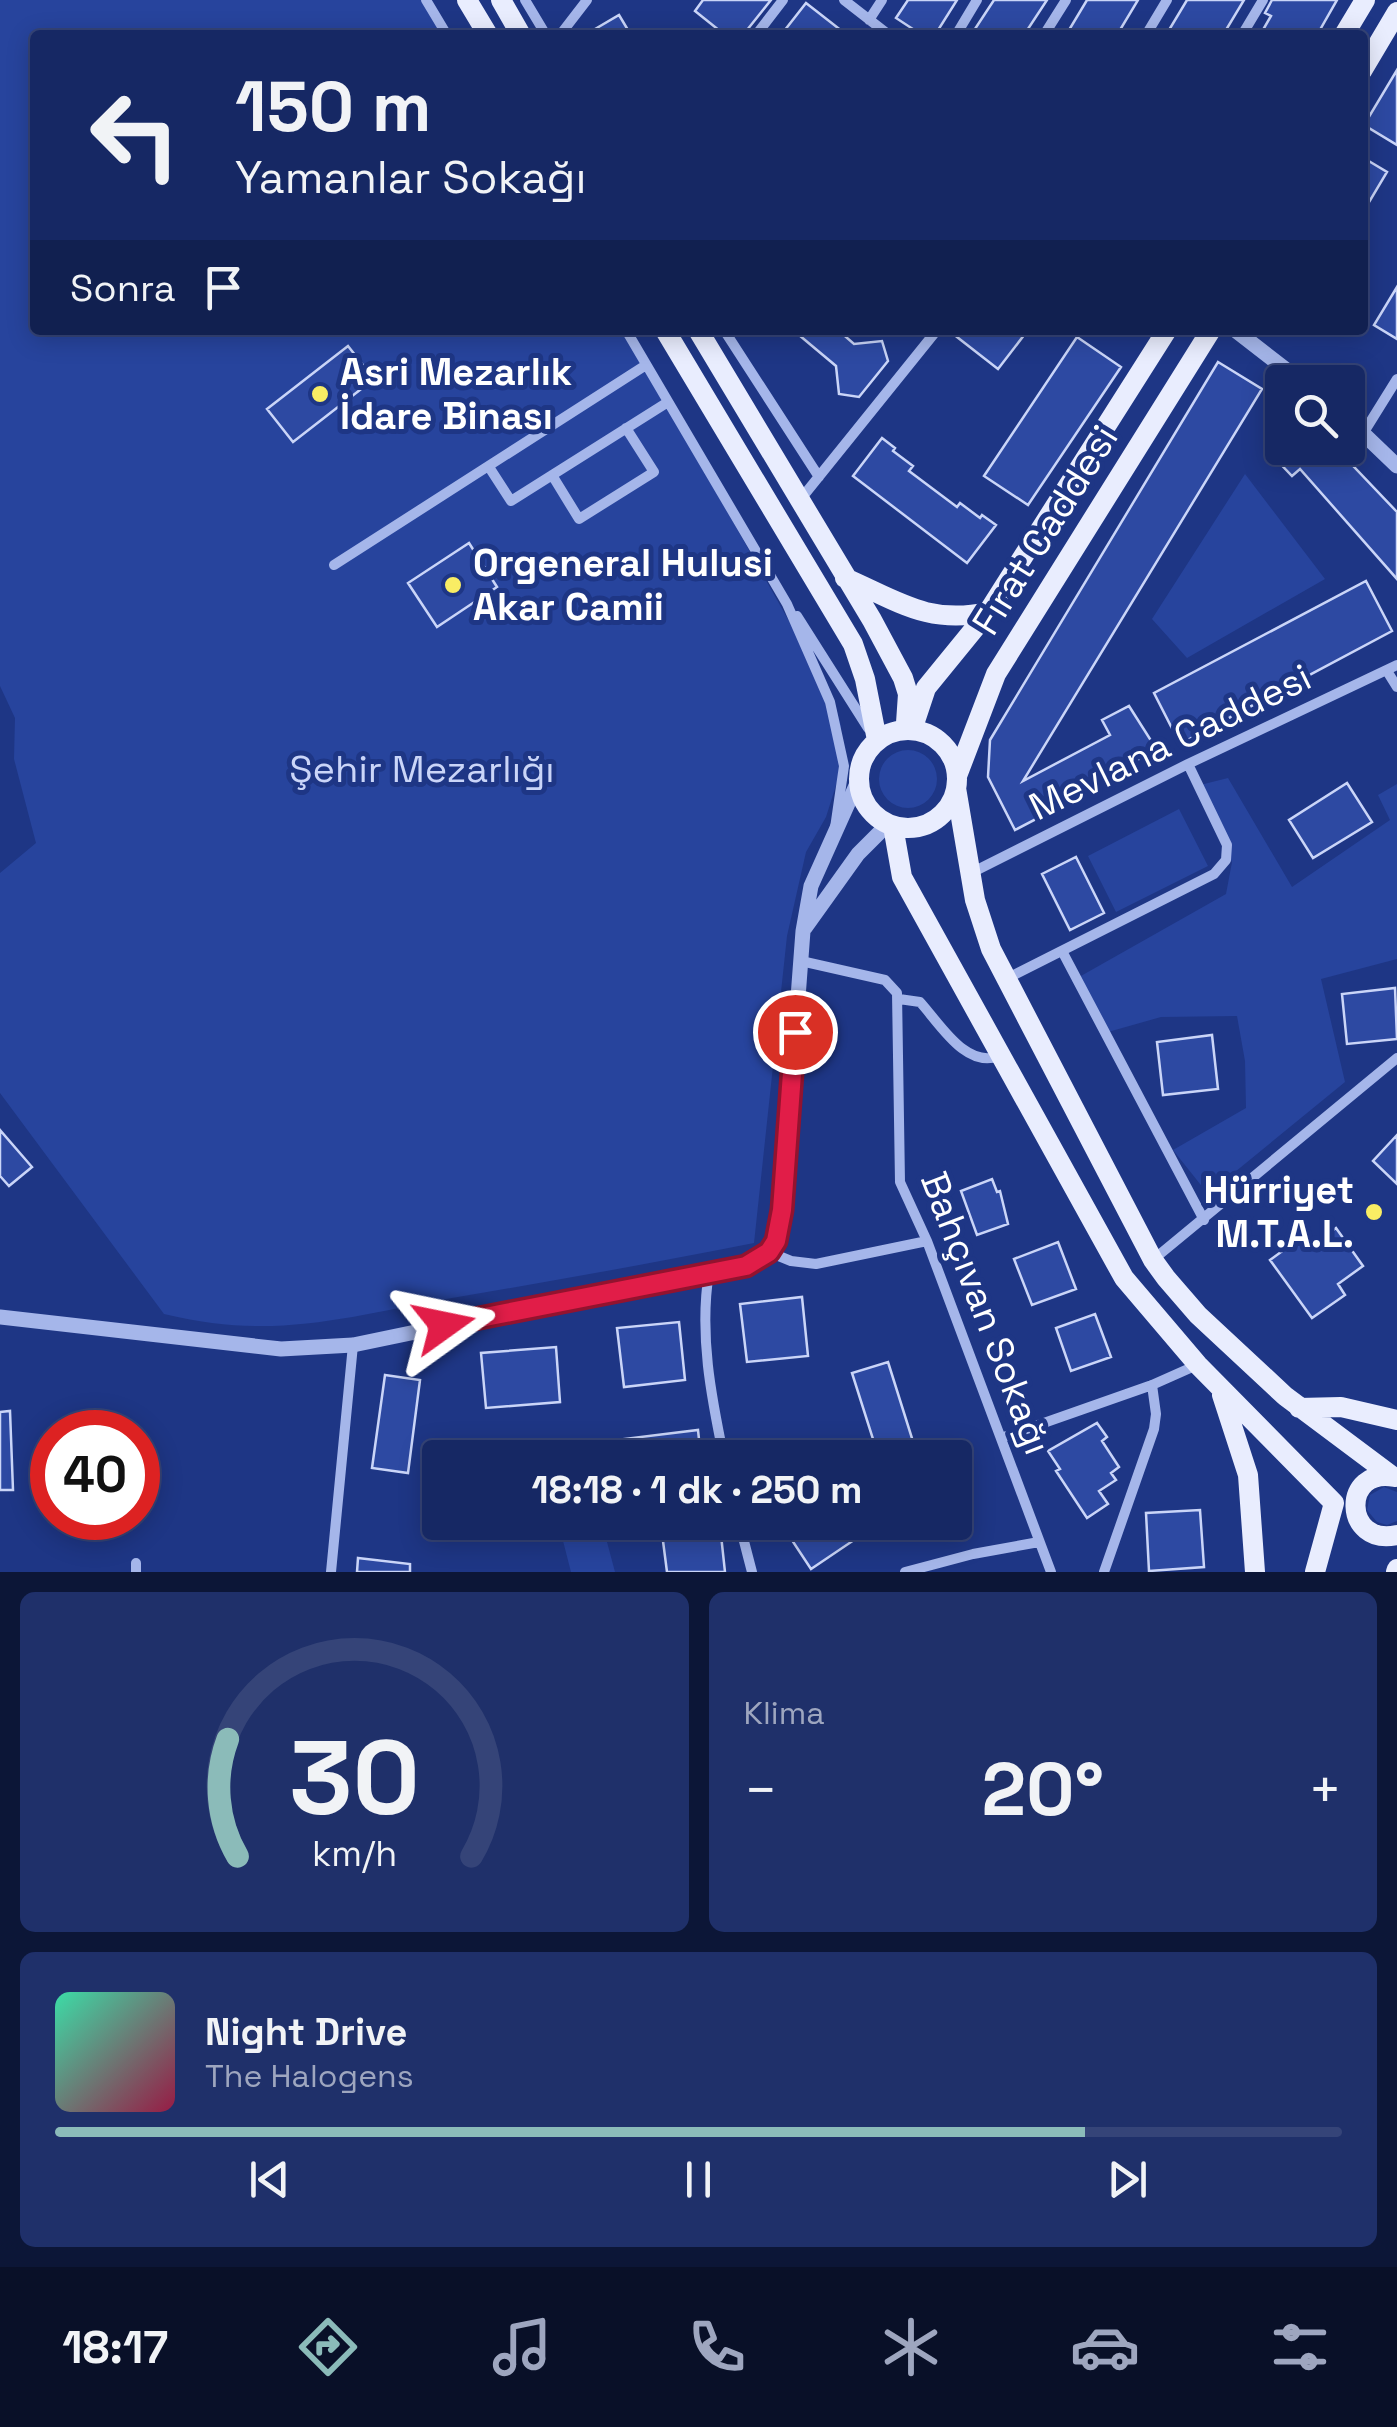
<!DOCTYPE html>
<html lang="tr">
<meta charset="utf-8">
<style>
:root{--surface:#162864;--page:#1f306a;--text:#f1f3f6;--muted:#9ea6bf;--line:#354478;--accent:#8bbbb9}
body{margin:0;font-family:"Space Grotesk",sans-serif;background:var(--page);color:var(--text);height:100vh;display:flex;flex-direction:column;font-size:38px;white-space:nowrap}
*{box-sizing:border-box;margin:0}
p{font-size:32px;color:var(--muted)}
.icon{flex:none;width:55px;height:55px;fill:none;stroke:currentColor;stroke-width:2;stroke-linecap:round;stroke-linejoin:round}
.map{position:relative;height:1572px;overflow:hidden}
.drawer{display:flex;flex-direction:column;gap:20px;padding:20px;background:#0c1637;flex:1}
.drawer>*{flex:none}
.banner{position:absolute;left:30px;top:30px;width:1338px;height:305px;border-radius:10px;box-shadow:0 5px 25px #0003,0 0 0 2px var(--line);background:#162864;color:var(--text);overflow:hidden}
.buttons{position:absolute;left:1265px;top:365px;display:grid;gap:20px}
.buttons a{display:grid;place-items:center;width:100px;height:100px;border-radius:10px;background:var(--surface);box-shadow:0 5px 25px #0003,0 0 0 2px var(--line);font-size:50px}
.speed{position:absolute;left:30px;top:1410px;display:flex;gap:20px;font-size:50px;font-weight:700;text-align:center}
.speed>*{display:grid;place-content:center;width:130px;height:130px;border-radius:50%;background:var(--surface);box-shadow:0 5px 25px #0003,0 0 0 2px var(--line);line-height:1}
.speed .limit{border:15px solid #d22;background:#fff;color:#111}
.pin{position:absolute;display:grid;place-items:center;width:85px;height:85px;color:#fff;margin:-42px;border:5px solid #fff;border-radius:50%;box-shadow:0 2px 10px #0007}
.me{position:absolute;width:110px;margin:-55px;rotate:78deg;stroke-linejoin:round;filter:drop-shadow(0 0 8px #0008)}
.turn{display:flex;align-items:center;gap:35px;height:210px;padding:0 40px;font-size:45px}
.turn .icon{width:130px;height:130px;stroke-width:2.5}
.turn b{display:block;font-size:70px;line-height:85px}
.then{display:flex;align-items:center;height:95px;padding:0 40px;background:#0003;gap:20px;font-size:38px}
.big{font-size:75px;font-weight:700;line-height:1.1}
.drawer .card{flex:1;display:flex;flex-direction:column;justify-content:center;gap:15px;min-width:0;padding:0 35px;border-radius:15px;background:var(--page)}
.drawer .dial{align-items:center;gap:0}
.dial svg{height:260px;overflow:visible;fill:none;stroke:var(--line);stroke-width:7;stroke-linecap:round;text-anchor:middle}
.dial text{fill:var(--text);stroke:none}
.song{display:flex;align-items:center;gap:30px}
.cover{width:120px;height:120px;border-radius:15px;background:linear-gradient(135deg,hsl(160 70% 55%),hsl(340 70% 35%))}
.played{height:10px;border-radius:5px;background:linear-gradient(90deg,var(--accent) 80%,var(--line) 80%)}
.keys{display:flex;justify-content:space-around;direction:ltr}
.heat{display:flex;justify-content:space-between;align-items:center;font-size:55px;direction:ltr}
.drawer .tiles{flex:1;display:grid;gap:20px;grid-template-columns:1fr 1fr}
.card:last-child{grid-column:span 2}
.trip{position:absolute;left:422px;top:1440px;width:550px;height:100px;border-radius:10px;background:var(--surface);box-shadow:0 5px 25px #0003,0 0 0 2px var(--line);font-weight:700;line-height:100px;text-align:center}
.dock{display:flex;height:160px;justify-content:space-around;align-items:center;background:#091028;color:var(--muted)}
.dock .icon{width:70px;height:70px}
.dock .active{color:var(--accent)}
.dock b{font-size:45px;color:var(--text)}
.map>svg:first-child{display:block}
.green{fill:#27449d}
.building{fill:#2d49a2;stroke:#cad5f8;stroke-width:2.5}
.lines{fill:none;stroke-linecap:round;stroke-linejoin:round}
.minor{stroke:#a5b6ea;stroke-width:10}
.tertiary{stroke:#a5b6ea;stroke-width:15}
.primary{stroke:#e9edfe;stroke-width:20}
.route-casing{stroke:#92132f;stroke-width:25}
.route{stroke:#e11d48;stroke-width:18}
.poi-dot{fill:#f9ed64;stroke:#1e3685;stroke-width:4}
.labels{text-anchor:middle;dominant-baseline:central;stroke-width:10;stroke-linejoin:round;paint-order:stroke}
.poi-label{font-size:38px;font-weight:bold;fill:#fff;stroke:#1e3685;text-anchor:start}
.street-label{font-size:38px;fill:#fff;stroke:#1e3685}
.park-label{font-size:38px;fill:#cad5f8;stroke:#1e3685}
</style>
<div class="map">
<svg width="1397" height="1572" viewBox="0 0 1397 1572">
<rect width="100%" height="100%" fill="#1e3685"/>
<!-- green -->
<path class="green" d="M 0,0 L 424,0 L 446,35 L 35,35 L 35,330 L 625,330 L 834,701 L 841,726 L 838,779 L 826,817 L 806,852 L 787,936 L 754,1243 C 653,1263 553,1281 452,1298 C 345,1317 274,1341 164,1314 L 0,1093 L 0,873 L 36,843 L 14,759 L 15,718 L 0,686 Z
M 1245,474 L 1325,579 L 1187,658 L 1152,619 Z
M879 779a29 29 0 1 1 58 0a29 29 0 1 1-58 0Z
M 1228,778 L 1292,887 L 1390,820 L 1378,795 L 1397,784 L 1397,959 L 1321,979 L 1345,1082 L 1208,1194 L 1173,1150 L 1246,1108 L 1245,1061 L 1237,1016 L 1161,1017 L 1108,1032 L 1072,981 L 1226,894 L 1232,862 L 1196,786 Z
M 1179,809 L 1208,866 L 1116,912 L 1088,856 Z
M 1384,1487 L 1397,1492 L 1397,1521 L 1387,1525 L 1377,1522 L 1367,1510 L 1370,1495 Z
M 603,1527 L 615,1572 L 571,1572 L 562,1537 Z"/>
<!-- building -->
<path class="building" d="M 703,0 L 771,0 L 743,35 L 725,35 L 695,11 Z
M 908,0 L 957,0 L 935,35 L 922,35 L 896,18 Z
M 994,0 L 1047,0 L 1024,35 L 971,35 Z
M 1087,0 L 1138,0 L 1117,35 L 1066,35 Z
M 1187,0 L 1244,0 L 1223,35 L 1166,35 Z
M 1272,0 L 1337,0 L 1317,35 L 1260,35 L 1271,16 L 1265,13 Z
M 806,3 L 847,35 L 781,35 Z
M 619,15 L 631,35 L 585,35 Z
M 1397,70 L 1397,145 L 1364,125 Z
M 1362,157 L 1387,172 L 1362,214 Z
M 1397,287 L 1397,339 L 1374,325 Z
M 793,330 L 838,330 L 854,344 L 882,341 L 888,361 L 859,397 L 839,394 L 836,366 Z
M 963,330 L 1028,330 L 998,369 L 957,337 Z
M 1077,337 L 1121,367 L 1028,505 L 984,476 Z
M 348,346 L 374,379 L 293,442 L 267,409 Z
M 1218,362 L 1262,389 L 1023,781 L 1110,735 L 1102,720 L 1129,706 L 1157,750 L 1113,772 L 1116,777 L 1015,830 L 988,777 L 990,740 Z
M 882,438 L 895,448 L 893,451 L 913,466 L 909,471 L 957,507 L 960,503 L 980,518 L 982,515 L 996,525 L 967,563 L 853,476 Z
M 1278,448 L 1336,448 L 1397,512 L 1397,579 L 1300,469 L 1292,476 L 1271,454 Z
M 469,543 L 497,587 L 437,627 L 408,583 Z
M 1366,581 L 1392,631 L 1180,744 L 1154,693 Z
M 1347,783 L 1372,822 L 1313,858 L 1289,820 Z
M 1076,857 L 1104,913 L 1070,930 L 1042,874 Z
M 1395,988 L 1397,1039 L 1347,1044 L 1342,994 Z
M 1212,1035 L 1218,1089 L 1163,1095 L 1157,1042 Z
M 0,1130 L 32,1167 L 9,1186 L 0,1176 Z
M 1397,1135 L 1397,1184 L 1373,1161 Z
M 992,1179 L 997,1192 L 1000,1191 L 1008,1224 L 977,1235 L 961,1191 Z
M 1336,1228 L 1363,1266 L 1338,1284 L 1345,1295 L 1312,1318 L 1270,1260 L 1303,1236 L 1311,1247 Z
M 1058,1242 L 1076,1289 L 1032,1305 L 1014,1259 Z
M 802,1297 L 808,1356 L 747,1362 L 740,1304 Z
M 1095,1314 L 1111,1357 L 1071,1371 L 1056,1328 Z
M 679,1322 L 685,1380 L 624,1387 L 617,1328 Z
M 556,1347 L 560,1402 L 486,1408 L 481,1353 Z
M 888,1362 L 916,1451 L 895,1458 L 879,1458 L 852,1373 Z
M 385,1375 L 420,1380 L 408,1473 L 372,1468 Z
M 10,1411 L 13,1490 L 0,1490 L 0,1412 Z
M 1097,1423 L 1107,1437 L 1102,1441 L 1119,1467 L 1111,1473 L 1116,1480 L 1099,1491 L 1108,1504 L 1087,1518 L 1056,1471 L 1060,1469 L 1048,1451 Z
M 698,1430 L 701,1458 L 626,1458 L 624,1439 Z
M 1200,1510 L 1204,1567 L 1149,1571 L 1146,1513 Z
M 780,1522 L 851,1522 L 860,1536 L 811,1569 Z
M 721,1535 L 725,1572 L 667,1572 L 663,1541 Z
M 358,1558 L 410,1564 L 410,1572 L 357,1572 Z"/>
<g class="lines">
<!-- minor -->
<path class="minor" d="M 426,0 L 447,35
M 525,0 L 546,35
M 844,0 L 889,35
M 869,20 L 882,0
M 560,35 L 587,0
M 756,35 L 783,0
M 956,35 L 977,0
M 1044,35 L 1066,0
M 1146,35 L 1167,0
M 1242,35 L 1263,0
M 626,330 L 787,604 L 830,702 L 844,766 L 835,828
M 724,330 L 819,477
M 1364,432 L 1397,379
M 489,467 L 511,501 L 668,402
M 552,475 L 579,519 L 654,472 L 626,428
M 800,500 L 937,330
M 334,565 L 646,365
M 797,616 L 868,728
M 1387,671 L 1397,687
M 971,873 L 1188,764 L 1397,665
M 1062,951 L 1204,1220
M 801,961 L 885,980 L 897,993 L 900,1182 L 927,1241 L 1051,1572
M 1006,979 L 1214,874 L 1226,860 L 1227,845 L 1188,764
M 899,999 L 920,1002 C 940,1024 966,1069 999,1056
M 769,1252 L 791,1261 L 816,1264 L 927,1241
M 1154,1259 L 1397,1058
M 709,1272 C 699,1334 711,1396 724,1458
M 1001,1438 L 1152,1385 L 1197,1365
M 739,1522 L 752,1572
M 136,1572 L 136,1563
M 331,1572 L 353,1345
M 905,1572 L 973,1554 L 1039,1542
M 1104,1572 L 1154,1429 L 1156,1414 L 1152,1385"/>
<!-- tertiary -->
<path class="tertiary" d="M 1235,330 L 1302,382
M 1348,419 L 1397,466
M 805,928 L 858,854 L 888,824
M 0,1317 L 281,1349 L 353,1345 L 758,1261 L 776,1241 L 782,1211 L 803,931 L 811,886 L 859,779"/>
<!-- primary -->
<path class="primary" d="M 467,0 L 488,35
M 501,0 L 521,35
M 1344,35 L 1365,0
M 1362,71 L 1397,12
M 665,330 L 853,644 L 865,679 L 877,740
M 698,330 L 872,620 L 903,678 L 908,694 L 906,723
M 845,578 C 898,601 928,625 988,612
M859 779a49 49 0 1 1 98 0a49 49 0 1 1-98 0Z
M 912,730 L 926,688 L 988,612 L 1167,330
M 957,776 L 996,674 L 1211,330
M 956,788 L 975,900 L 991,949 L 1153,1260 L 1166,1278 L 1198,1315 L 1285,1396 L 1392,1476
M 893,826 L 902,877 L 1124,1278 L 1198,1365 L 1334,1503
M 1222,1395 L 1248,1475 L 1255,1572
M 1299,1408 L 1341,1407 L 1397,1420
M 1395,1477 C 1341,1466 1343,1547 1397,1535
M 1315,1572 L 1334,1503
M 1396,1572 L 1397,1569"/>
</g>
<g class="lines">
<!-- route casing -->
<g class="route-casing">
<path id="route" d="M 444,1325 L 746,1266 L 769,1252 L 776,1241 L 782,1210 L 795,1032"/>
</g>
<!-- route -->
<use href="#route" class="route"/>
</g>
<!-- markers -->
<g class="poi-dot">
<circle cx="320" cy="394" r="10"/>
<circle cx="453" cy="585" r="10"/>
<circle cx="1374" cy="1212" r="10"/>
</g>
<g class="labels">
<!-- poi labels -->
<g class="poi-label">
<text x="340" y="372">Asri Mezarlık<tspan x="340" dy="44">İdare Binası</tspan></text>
<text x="473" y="563">Orgeneral Hulusi<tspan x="473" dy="44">Akar Camii</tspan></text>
<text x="1354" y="1190" text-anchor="end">Hürriyet<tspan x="1354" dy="44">M.T.A.L.</tspan></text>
</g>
<!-- street labels -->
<g class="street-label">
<text transform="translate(1045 530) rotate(-58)">Fırat Caddesi</text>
<text transform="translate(1170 742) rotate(-26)">Mevlana Caddesi</text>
<text transform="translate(986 1313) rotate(69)">Bahçıvan Sokağı</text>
</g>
<!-- park labels -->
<g class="park-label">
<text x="422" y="769">Şehir Mezarlığı</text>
</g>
</g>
</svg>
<div class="buttons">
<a><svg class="icon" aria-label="search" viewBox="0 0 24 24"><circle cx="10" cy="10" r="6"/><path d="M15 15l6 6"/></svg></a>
</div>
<div class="speed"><div class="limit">40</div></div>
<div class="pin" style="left:795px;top:1032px;background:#d93025"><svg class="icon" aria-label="arrive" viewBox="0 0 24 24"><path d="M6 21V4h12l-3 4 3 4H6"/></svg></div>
<svg class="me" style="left:444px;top:1325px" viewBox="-20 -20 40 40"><path d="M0-17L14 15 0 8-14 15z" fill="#e11d48" stroke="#fff" stroke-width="4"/></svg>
<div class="trip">18:18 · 1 dk · 250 m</div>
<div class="banner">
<div class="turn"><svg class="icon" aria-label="left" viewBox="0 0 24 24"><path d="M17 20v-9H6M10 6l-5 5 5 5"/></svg><div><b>150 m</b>Yamanlar Sokağı</div></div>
<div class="then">Sonra<svg class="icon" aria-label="arrive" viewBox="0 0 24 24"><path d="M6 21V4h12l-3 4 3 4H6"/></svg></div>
</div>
</div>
<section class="drawer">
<div class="tiles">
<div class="card dial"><svg viewBox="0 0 100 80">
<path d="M14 69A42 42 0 1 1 86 69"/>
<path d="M14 69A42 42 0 0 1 11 33" stroke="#8bbbb9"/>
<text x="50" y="56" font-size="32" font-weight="700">30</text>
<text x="50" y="72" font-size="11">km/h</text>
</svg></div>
<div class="card"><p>Klima</p>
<div class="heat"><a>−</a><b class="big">20°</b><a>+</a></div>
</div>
<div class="card">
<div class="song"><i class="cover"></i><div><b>Night Drive</b><p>The Halogens</p></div></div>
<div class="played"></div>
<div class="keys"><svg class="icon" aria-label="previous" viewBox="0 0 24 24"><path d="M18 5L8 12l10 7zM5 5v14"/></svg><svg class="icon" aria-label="pause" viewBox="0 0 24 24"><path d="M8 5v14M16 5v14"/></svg><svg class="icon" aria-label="next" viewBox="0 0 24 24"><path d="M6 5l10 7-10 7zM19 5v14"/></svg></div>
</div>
</div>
</section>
<nav class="dock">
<b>18:17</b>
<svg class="icon active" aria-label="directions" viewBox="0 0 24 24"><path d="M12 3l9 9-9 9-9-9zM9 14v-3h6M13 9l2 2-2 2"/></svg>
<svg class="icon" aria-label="music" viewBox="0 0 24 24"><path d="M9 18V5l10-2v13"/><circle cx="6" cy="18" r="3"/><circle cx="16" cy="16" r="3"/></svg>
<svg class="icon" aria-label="phone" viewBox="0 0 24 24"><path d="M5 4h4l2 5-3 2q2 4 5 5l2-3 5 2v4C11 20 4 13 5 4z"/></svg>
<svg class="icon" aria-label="climate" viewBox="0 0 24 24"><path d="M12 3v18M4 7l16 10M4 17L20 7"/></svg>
<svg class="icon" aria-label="car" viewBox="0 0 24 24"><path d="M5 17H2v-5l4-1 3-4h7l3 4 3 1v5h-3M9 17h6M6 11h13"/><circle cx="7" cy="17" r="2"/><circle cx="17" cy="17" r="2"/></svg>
<svg class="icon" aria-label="filters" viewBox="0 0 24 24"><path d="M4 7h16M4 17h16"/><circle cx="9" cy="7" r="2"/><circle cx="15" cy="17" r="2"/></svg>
</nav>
